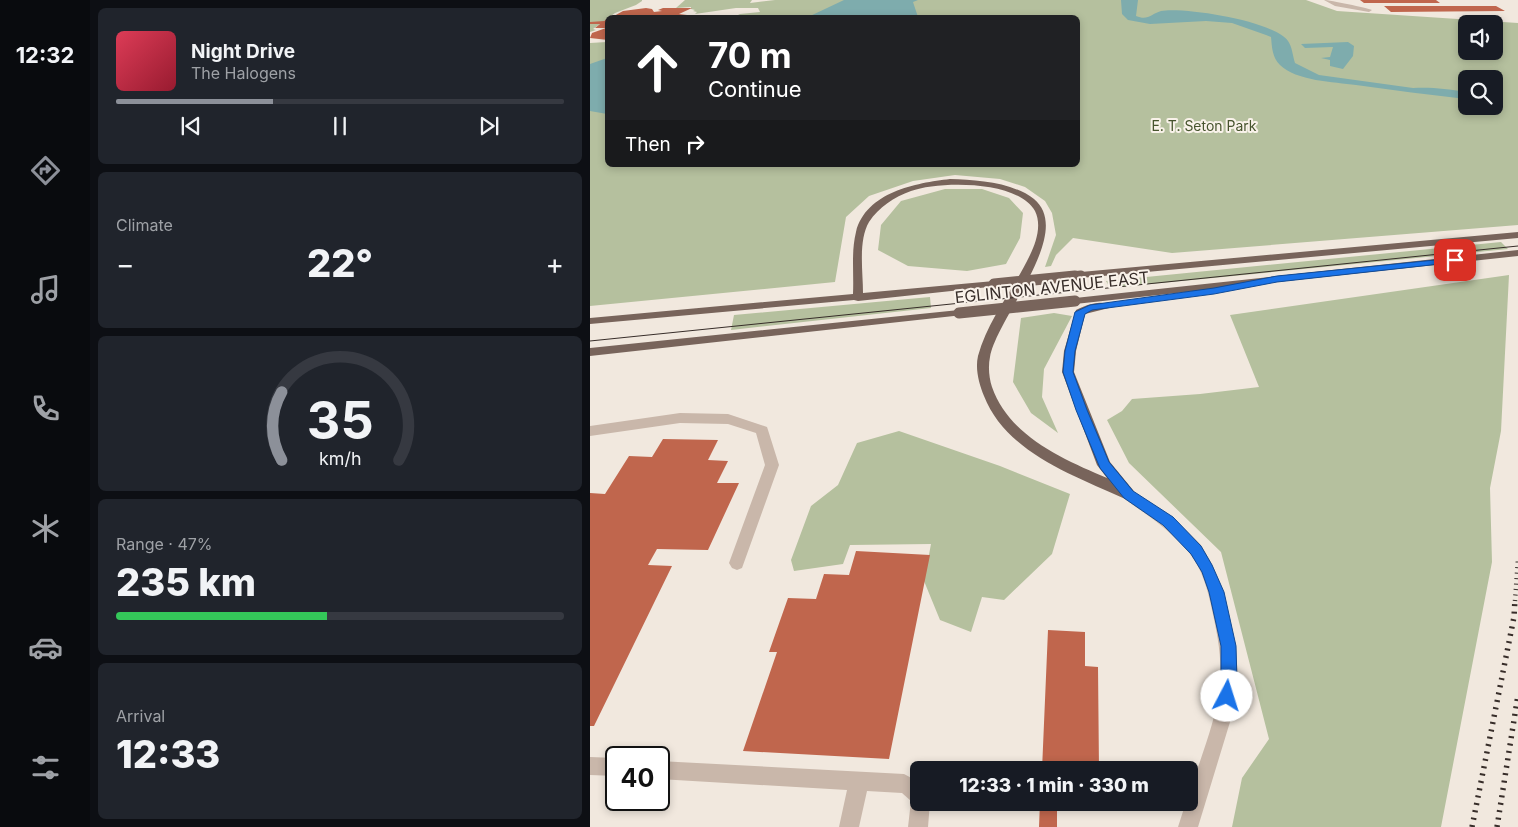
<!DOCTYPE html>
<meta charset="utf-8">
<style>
:root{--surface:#171b24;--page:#20242c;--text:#f1f3f6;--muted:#9ea1a6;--line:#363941;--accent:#8c9099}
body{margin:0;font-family:Inter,sans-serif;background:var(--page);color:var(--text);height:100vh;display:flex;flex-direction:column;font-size:19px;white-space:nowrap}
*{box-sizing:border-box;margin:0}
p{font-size:16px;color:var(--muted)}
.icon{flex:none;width:28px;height:28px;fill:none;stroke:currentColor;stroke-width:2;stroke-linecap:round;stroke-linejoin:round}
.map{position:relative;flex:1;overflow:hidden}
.details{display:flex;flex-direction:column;gap:8px;padding:8px;background:#0d0f14;width:500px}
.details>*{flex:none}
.banner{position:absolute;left:15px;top:15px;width:475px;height:152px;border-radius:8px;box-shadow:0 2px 8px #0003;background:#202124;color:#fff;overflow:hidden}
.fabs{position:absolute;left:868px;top:15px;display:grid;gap:10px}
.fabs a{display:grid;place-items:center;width:45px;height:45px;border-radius:8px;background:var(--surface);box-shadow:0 2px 8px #0003;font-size:25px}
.speed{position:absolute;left:15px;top:746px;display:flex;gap:10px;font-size:25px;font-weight:700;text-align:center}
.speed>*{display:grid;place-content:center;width:65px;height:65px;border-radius:50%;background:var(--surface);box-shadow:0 2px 8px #0003;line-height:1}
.speed .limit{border:2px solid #111;border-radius:8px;background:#fff;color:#111}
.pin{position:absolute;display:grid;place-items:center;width:42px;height:42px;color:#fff;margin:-21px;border-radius:10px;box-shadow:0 2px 8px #0006}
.me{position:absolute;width:55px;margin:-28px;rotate:5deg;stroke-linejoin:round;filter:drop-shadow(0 0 4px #0008)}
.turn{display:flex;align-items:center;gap:18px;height:105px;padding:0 20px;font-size:22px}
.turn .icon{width:65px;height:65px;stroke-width:2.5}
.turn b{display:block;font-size:35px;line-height:42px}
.then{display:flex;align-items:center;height:48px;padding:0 20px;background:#0003;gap:10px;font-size:19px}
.big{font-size:38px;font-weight:800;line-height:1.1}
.details .card{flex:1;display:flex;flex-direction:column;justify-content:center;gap:8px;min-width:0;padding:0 18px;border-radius:8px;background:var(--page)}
.details .dial{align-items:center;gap:0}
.dial svg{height:130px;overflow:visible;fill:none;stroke:var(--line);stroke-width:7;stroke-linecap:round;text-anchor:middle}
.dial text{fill:var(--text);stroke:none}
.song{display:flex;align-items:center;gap:15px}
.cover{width:60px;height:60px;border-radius:8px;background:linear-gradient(135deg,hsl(350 70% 55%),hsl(350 70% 35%))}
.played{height:5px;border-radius:2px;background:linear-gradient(90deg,var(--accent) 35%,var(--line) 35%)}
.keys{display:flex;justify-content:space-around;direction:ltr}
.heat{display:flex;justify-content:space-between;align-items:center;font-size:28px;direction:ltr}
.charge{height:8px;border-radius:4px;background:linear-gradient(90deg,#34c759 47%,var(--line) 0)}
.trip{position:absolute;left:320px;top:761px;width:288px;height:50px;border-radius:8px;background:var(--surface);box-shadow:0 2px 8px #0003;font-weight:800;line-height:50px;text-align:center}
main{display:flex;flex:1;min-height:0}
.dock{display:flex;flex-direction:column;width:90px;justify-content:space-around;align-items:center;background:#090b0e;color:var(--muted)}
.dock .icon{width:35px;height:35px}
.dock .current{color:var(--accent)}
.dock b{font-size:22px;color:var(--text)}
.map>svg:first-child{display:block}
.green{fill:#b5c09e;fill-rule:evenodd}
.water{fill:#7eacad}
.building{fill:#c0664d}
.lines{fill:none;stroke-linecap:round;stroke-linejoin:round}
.minor{fill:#c9b7aa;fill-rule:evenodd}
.major{fill:#78645b;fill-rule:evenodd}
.tram{stroke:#372d29;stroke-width:1}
.rail-far1{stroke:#372d29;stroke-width:4.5;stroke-dasharray:1 4.5;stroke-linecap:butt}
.rail{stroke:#372d29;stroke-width:5.5;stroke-dasharray:2 5.5;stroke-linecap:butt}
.major-bridge-far1{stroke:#78645b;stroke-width:9}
.major-bridge{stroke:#78645b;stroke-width:11}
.route{fill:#1a73e8;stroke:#114b97}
.labels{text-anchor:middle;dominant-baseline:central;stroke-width:4;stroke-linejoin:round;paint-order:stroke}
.far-park-label{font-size:14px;fill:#47542e;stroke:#f9f2ea}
.street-label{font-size:16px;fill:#372d29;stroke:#f9f2ea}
</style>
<main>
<nav class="dock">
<b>12:32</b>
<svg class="icon current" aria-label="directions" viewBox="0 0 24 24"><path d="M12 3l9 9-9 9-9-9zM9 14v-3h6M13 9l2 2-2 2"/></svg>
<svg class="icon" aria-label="music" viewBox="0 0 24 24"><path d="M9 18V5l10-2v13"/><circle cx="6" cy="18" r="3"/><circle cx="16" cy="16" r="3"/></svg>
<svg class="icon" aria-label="phone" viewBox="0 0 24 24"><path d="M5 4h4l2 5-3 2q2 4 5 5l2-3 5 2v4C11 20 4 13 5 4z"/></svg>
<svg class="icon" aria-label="climate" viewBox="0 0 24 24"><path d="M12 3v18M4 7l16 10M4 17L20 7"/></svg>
<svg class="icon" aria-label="car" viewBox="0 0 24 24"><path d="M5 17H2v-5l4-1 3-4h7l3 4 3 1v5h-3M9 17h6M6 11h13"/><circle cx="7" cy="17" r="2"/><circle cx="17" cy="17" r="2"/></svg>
<svg class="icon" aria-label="filters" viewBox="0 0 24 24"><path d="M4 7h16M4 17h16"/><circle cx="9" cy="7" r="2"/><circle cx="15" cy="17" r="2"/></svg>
</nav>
<section class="details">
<div class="card">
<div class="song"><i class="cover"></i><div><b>Night Drive</b><p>The Halogens</p></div></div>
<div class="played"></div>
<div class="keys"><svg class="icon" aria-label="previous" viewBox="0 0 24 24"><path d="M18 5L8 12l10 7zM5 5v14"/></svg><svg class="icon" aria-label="pause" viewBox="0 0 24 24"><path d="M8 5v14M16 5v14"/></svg><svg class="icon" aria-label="next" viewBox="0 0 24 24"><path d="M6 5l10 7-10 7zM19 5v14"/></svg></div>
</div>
<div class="card"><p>Climate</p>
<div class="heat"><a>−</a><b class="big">22°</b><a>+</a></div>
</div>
<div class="card dial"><svg viewBox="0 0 100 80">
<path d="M14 69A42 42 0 1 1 86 69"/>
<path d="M14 69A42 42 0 0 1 14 27" stroke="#8c9099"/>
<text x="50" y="56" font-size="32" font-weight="700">35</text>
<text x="50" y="72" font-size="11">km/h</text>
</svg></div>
<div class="card"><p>Range · 47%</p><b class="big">235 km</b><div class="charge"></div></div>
<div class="card"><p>Arrival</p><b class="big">12:33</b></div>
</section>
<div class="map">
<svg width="928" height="827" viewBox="0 0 928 827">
<rect width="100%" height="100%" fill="#f1e8de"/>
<!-- green -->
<path class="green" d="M 0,0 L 52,0 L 52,1 L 46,5 L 25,13 L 3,29 L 6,30 L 0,32 Z
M 95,0 L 162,0 L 160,3 L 185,0 L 716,0 L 747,11 L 928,23 L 928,225 L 582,253 L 483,238 L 466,255 L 461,266 L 455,267 L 466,235 L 462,213 L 455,201 L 435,187 L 410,179 L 365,175 L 323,181 L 279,196 L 256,217 L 245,282 L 0,306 L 0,43 L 17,42 L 18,165 L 488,165 L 488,18 L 142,18 L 150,14 L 170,12 L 168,8 L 146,8 L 105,14 L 107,12 L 103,11 L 105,10 L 101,9 L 101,7 L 86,8 ZM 876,24 L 904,24 L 904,51 L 876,51 ZM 876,79 L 904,79 L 904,106 L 876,106 Z
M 355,189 L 392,189 L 419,198 L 433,213 L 430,238 L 416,264 L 377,271 L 318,266 L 288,250 L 291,225 L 311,201 Z
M 911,242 L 918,249 L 520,288 L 516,281 Z
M 919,275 L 911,431 L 900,488 L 902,562 L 851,827 L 642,827 L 652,778 L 679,739 L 631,552 L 539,463 L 517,420 L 532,411 L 542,399 L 610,394 L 669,387 L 640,315 Z
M 340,297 L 341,308 L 141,330 L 144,315 Z
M 464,313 L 482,316 L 454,369 L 452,397 L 468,433 L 441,413 L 423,382 L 431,318 Z
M 309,431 L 410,466 L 480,494 L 462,554 L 414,600 L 392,597 L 381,632 L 350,620 L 334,581 L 341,544 L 260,545 L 253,564 L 204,571 L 201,560 L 221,506 L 248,485 L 267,443 Z"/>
<!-- water -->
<path class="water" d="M 254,0 L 328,0 L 323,2 L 328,17 L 218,17 Z
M 531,0 L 548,0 L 546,16 C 558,21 561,14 571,11 C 595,7 684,21 698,41 C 702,46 703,57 705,63 L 729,75 L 823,88 C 842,87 857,89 876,92 L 876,99 C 840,95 803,90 766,85 C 744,82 706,81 690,65 C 682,57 682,47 681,37 L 676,35 L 642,23 L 616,21 L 560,24 L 538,20 L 532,14 Z
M 758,42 L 764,46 L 763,56 L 753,69 L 740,66 L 740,60 L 731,58 L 740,57 L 743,47 L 715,48 L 711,44 Z
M 17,58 L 17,114 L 0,111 L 0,64 Z"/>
<!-- building -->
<path class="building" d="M 770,0 L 846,0 L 850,3 L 774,3 Z
M 794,6 L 906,6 L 915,11 L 801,12 Z
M 56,8 L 62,9 L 64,12 L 72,11 L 68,10 L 73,8 L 102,8 L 89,14 L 97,15 L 90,18 L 24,16 L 33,11 Z
M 18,18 L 18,40 L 0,38 L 2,33 L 16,28 L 5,28 L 10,24 L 0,24 L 0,22 L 14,21 Z
M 73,439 L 128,440 L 118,460 L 138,461 L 127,483 L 149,483 L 118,550 L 67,549 L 58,565 L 82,566 L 4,726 L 0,726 L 0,493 L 15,494 L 39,456 L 62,457 Z
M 266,551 L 340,555 L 299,759 L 153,751 L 187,652 L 179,652 L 198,598 L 226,599 L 234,574 L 259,575 Z
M 458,630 L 495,632 L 495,666 L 508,667 L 509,770 L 452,770 Z
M 450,802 L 467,802 L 467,827 L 449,827 Z"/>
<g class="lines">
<!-- minor -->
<path class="minor" d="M 734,0 C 740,0 777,8 782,10 L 779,12 L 745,6 Z
M 90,413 L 138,414 L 177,427 L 178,430 L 189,465 L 152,568 L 147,570 L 142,568 L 139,563 L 175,465 L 166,433 L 138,424 L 90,423 L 0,436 L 0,426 Z
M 538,488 L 583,517 L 611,545 L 622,564 L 634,592 L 646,646 L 648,682 L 640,722 L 608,827 L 588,827 L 596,802 L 599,802 L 599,794 C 610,759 628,717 630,681 C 632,656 627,633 622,610 C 618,590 612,569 600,554 C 581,530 557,515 533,498 L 531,494 L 533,490 Z
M 0,757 L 26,758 L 26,776 L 0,775 Z
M 69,761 L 314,774 L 329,782 L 329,802 L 340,802 L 338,827 L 318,827 L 321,801 L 312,793 L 277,791 L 269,827 L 249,827 L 257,790 L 69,779 Z"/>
<!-- major -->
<path class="major" d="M 360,179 C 387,180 422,182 444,199 C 485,233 407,317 400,357 C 398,366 399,378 402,387 C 419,436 473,459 517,478 L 507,465 L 472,372 L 474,351 L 486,310 C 496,305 512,299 520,306 L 519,308 L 495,314 L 486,351 L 484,372 L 520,462 L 543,490 L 545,494 L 543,498 L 538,500 L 533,498 C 482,475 416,452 394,396 C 389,384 385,369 388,356 C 398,319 424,289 440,255 C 446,243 452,225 445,211 C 428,180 349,181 321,191 C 304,197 289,207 279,222 C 268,241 273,272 273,293 L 404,281 L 409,284 L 408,286 L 268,301 L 264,300 L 0,324 L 0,318 L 263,294 C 264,273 261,252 266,232 C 276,192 326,183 360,179 Z
M 928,232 L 928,238 L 491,278 L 486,275 L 491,272 Z
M 928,250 L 928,256 L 485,304 L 480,301 L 485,298 Z
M 369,310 L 374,313 L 373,315 L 0,356 L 0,348 Z"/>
<!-- tram -->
<path class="tram" d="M 0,341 L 928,246"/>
<!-- rail-far1 -->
<path class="rail-far1" d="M 925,601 L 928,559"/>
<!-- rail -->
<path class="rail" d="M 882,827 L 924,617 L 925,599
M 907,827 L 928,695"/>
<!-- major-bridge-far1 -->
<path class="major-bridge-far1" d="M 473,277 L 491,275"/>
<!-- major-bridge -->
<path class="major-bridge" d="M 404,284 L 485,276
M 369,313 L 485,301"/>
</g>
<!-- route -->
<path class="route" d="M 865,258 L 868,258 L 868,262 L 687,282 L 624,294 L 502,310 L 495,314 L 485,351 L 483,372 L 497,410 L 519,462 L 543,491 L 583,517 L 611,546 L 622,565 L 634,592 L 646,646 L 647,682 L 642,701 L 637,704 L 631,701 L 629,696 L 631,682 L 631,646 L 619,592 L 612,572 L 601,554 L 573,525 L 534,498 L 510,468 L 486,410 L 473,372 L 475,351 L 485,312 L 500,305 L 624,288 L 687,276 Z"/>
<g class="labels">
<!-- far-park labels -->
<g class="far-park-label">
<text x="614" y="125">E. T. Seton Park</text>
</g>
<!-- street labels -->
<g class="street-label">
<text transform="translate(462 287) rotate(-6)">EGLINTON AVENUE EAST</text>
</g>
</g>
</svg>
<div class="fabs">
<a><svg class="icon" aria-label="sound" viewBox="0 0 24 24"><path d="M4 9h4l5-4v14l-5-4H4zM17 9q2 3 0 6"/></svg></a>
<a><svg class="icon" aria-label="search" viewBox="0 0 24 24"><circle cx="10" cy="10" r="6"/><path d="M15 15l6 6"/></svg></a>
</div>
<div class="speed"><div class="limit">40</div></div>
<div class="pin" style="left:865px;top:260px;background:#d93025"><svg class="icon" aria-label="arrive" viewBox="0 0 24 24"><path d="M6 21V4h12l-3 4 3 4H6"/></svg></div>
<svg class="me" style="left:637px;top:696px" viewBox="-20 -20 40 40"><circle r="19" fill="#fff"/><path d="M0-13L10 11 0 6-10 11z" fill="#1a73e8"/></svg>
<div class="trip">12:33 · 1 min · 330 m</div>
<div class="banner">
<div class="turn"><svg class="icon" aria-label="ahead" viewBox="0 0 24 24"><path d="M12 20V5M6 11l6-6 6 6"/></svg><div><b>70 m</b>Continue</div></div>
<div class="then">Then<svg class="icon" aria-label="right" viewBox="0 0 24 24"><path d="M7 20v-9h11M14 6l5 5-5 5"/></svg></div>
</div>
</div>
</main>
